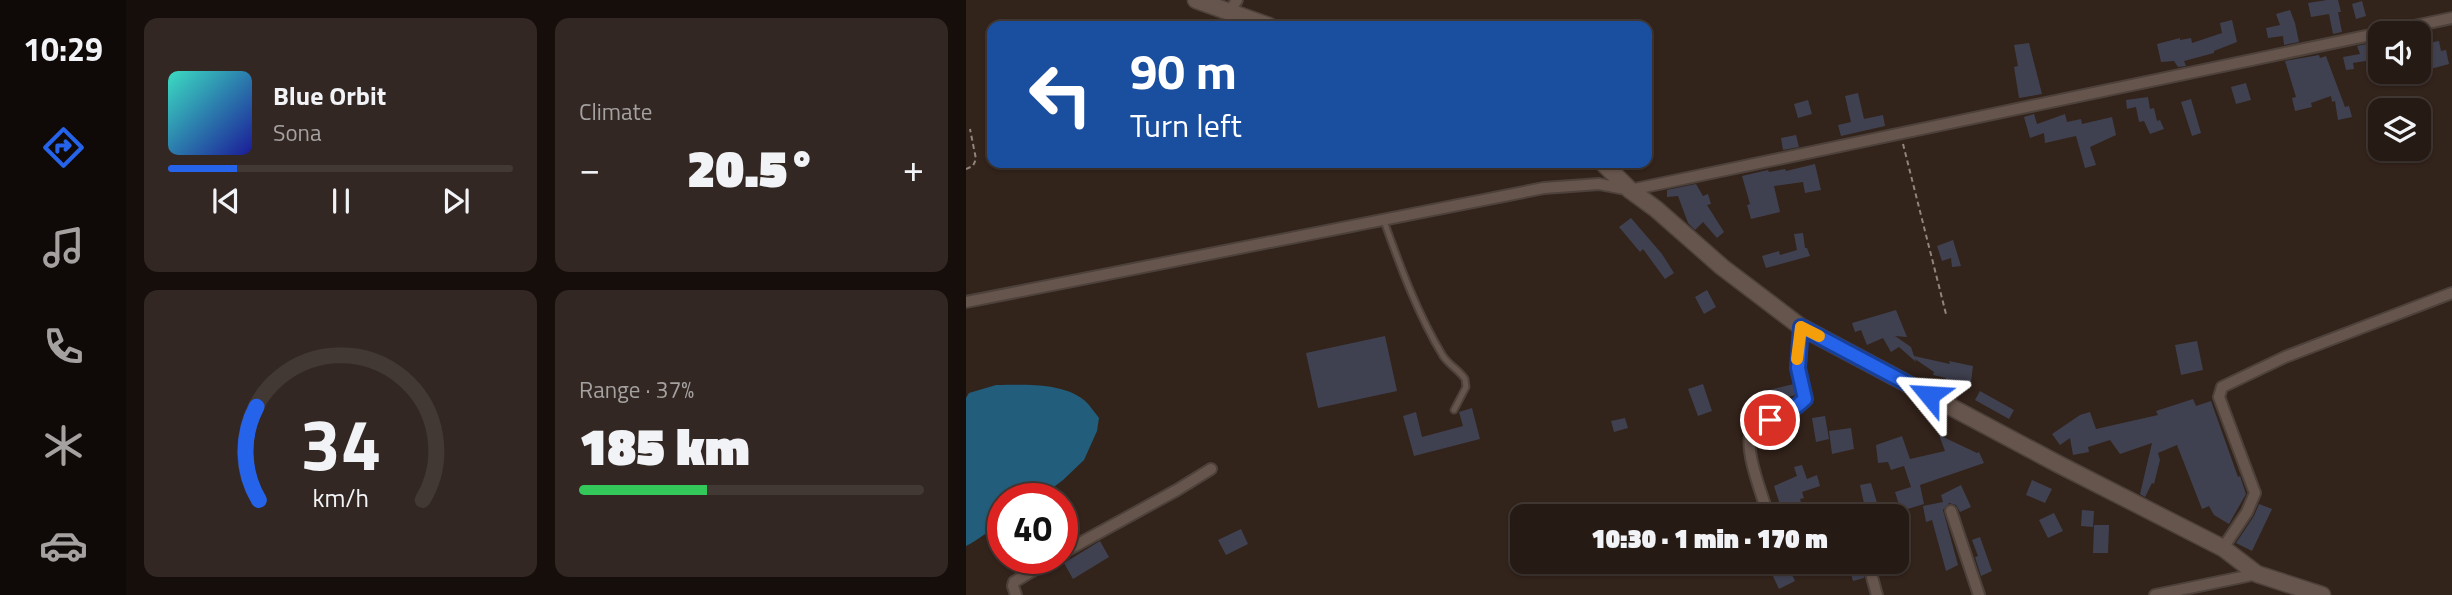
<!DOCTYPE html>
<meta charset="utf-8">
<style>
:root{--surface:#261a14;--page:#322722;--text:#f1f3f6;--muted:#a4a1a0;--line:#423834;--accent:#2563eb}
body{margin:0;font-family:"Titillium Web",sans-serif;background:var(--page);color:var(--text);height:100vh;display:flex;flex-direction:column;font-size:26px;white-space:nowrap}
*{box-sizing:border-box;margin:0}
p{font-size:23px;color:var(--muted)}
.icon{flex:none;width:38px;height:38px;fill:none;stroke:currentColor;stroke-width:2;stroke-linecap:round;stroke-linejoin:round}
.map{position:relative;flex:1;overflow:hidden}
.panel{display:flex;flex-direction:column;gap:18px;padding:18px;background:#150e0b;width:840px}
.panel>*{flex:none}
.top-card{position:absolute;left:21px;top:21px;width:665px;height:147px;border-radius:14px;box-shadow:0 2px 5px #0004,0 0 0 2px var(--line);background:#1a4fa0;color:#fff;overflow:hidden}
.fabs{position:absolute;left:1402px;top:21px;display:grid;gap:14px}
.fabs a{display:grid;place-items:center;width:63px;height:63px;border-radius:14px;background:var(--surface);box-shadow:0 2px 5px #0004,0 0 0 2px var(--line);font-size:35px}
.speed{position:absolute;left:21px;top:483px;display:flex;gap:14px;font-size:35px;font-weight:700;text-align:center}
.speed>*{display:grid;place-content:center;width:91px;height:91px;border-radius:50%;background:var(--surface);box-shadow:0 2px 5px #0004,0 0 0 2px var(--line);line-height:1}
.speed .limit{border:10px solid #d22;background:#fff;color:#111}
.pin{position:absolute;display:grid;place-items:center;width:60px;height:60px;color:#fff;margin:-30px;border:4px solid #fff;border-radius:50%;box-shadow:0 2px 7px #0007}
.me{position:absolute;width:77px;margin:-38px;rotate:297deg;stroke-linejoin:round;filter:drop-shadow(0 0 5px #0008)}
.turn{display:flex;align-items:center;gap:24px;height:147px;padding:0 28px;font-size:32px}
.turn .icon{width:91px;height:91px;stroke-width:2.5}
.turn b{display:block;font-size:49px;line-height:60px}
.big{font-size:52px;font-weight:800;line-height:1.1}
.panel .card{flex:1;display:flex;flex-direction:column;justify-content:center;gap:10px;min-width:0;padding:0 24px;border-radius:14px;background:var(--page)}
.panel .dial{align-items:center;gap:0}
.dial svg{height:182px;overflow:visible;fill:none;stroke:var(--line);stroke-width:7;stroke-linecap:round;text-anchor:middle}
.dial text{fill:var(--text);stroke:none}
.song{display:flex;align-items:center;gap:21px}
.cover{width:84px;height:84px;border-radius:10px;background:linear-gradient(135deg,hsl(170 70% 55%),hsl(240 70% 35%))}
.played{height:7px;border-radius:4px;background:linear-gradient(90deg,var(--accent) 20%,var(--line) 20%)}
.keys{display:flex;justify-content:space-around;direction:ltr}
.heat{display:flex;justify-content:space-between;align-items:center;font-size:38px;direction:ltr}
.charge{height:10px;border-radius:5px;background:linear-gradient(90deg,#34c759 37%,var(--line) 0)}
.panel .tiles{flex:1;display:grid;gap:18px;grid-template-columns:repeat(2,1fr)}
.trip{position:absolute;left:544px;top:504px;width:399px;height:70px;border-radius:14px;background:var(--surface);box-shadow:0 2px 5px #0004,0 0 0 2px var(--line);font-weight:800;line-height:70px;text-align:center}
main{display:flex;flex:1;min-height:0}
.tabs{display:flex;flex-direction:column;width:126px;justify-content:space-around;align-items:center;background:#0f0a08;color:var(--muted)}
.tabs .icon{width:49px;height:49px}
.tabs .on{color:var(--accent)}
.tabs b{font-size:32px;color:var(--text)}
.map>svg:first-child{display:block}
.water{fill:#225e7b}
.building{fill:#404150}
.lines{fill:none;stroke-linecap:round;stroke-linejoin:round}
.lane-casing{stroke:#4d413b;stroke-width:9}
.street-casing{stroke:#4d413b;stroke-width:14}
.secondary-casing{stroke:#4d413b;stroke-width:19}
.path{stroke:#91847e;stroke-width:2;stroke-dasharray:5 3.5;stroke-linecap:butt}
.lane{stroke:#66554c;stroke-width:5}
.street{stroke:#66554c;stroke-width:10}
.secondary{stroke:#66554c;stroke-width:16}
.route-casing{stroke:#184099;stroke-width:18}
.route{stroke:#2563eb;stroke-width:12}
.slow{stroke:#f59e0b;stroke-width:12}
</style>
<main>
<nav class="tabs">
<b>10:29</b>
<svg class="icon on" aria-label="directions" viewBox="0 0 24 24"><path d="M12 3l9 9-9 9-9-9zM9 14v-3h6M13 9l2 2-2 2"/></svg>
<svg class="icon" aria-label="music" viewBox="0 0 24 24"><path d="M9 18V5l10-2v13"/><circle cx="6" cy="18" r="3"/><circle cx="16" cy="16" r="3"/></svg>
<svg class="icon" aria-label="phone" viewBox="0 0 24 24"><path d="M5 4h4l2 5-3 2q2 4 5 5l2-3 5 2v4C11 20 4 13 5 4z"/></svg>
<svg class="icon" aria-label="climate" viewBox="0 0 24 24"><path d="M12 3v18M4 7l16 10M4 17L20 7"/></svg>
<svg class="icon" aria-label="car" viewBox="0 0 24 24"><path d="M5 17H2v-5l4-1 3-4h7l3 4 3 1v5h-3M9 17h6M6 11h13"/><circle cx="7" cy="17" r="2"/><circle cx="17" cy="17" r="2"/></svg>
</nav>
<section class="panel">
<div class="tiles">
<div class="card">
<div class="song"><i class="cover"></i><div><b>Blue Orbit</b><p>Sona</p></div></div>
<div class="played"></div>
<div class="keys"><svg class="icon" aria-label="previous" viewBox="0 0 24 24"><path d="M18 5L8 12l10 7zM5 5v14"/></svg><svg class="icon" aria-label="pause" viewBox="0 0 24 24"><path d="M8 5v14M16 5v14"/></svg><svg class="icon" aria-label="next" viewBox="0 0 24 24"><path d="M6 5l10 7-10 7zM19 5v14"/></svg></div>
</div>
<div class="card"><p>Climate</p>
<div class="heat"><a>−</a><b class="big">20.5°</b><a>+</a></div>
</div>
<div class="card dial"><svg viewBox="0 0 100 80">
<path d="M14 69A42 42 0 1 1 86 69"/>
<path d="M14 69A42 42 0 0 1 13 28" stroke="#2563eb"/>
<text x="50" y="56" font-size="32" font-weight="700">34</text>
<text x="50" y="72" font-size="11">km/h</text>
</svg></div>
<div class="card"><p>Range · 37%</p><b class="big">185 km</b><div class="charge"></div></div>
</div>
</section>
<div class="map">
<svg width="1486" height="595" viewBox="0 0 1486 595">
<rect width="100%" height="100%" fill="#32231b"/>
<!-- water -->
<path class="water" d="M 30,385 C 57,385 95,382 118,400 C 124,405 128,412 133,418 L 131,431 L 118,460 L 97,480 L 72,499 L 37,499 L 37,524 C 23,529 13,540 0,546 L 0,398 L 3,393 Z"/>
<!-- building -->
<path class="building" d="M 1361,0 L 1372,0 L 1375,12 L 1372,12 L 1376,32 L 1367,34 L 1363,14 L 1345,17 L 1342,3 Z
M 1396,1 L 1400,16 L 1390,19 L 1386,4 Z
M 1324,10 L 1329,23 L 1333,42 L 1318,45 L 1317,36 L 1302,38 L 1300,28 L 1314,25 L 1310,14 Z
M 1266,20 L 1271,42 L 1248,51 L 1248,53 L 1218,61 L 1220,66 L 1212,67 L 1208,61 L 1195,62 L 1191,44 L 1214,38 L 1214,40 L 1225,38 L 1226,43 L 1256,33 L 1254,23 Z
M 1414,41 L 1414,85 L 1410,85 L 1405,60 L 1387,63 L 1388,69 L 1380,70 L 1377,57 L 1394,54 L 1391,46 Z
M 1473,41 L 1475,51 L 1480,50 L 1483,64 L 1457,71 L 1452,56 L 1452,45 Z
M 1063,43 L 1076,94 L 1053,98 L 1048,67 L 1052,66 L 1048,45 Z
M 1353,55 L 1354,58 L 1360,56 L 1379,107 L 1383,106 L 1386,117 L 1372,120 L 1369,101 L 1366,102 L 1365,96 L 1345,103 L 1346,107 L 1329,111 L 1326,98 L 1330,97 L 1319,61 Z
M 1280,83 L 1285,100 L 1270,104 L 1265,87 Z
M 892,93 L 898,119 L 917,115 L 919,126 L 875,136 L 872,125 L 885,122 L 879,96 Z
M 1182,97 L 1184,109 L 1188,108 L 1191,121 L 1194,120 L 1198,129 L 1184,134 L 1178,121 L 1173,122 L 1170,107 L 1161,109 L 1160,100 Z
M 1225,99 L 1235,133 L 1226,136 L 1215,102 Z
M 842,100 L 846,114 L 832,118 L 828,104 Z
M 1068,114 L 1071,124 L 1099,114 L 1101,122 L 1115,119 L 1116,124 L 1146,117 L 1150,135 L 1124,147 L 1130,165 L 1119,168 L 1110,136 L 1079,143 L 1078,133 L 1064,138 L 1058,117 Z
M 830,135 L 833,147 L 817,150 L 815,138 Z
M 849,164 L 855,190 L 839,193 L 837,182 L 808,186 L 814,212 L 785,219 L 781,205 L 784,204 L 776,176 L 802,170 L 803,172 L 819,169 L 820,171 Z
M 730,184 L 737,196 L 742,194 L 745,204 L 741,205 L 758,232 L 751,238 L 737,222 L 729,230 L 722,223 L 712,196 L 701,197 L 701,190 Z
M 665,218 L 696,254 L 708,273 L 699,279 L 677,249 L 674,252 L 653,227 Z
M 837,233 L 839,248 L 841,248 L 844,256 L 800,268 L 796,256 L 813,251 L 814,255 L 831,250 L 828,234 Z
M 987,240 L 995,266 L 986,267 L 985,258 L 976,261 L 971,246 Z
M 741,290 L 750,307 L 738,314 L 729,297 Z
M 930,310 L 941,337 L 929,336 L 945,347 L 948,356 L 984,364 L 983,361 L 1007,366 L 1005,382 L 997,381 L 995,390 L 979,382 L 980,378 L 967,375 L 968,372 L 949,359 L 950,362 L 933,347 L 925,352 L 917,338 L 901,345 L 895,330 L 889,332 L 886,323 Z
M 419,336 L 431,391 L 352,408 L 340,353 Z
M 1231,341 L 1237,370 L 1215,375 L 1209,345 Z
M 737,384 L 746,411 L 732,416 L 722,389 Z
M 828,384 L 830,395 L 806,401 L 803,390 Z
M 1014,391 L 1048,410 L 1043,419 L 1009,400 Z
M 1227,399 L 1230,406 L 1245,401 L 1272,477 L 1274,476 L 1280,494 L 1263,524 L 1248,515 L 1243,506 L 1236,509 L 1211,445 L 1192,453 L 1194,460 L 1188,484 L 1186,483 L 1179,497 L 1174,494 L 1186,443 L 1154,454 L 1144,440 L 1122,447 L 1123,452 L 1107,455 L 1104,438 L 1094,445 L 1086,434 L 1114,415 L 1124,412 L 1130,429 L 1192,415 L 1190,411 Z
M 506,408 L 514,439 L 448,456 L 437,416 L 450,412 L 456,437 L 497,426 L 493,412 Z
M 859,416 L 863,439 L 850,442 L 846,418 Z
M 659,418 L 662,428 L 648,432 L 645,421 Z
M 885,428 L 888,449 L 866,454 L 863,431 Z
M 973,435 L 1011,453 L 1013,452 L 1018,463 L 954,485 L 958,504 L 935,511 L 929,492 L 945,487 L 938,466 L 925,470 L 922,462 L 912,463 L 910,445 L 936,436 L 944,459 L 979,451 Z
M 836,465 L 841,479 L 851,475 L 854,486 L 836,492 L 838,498 L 834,499 L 836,506 L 817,514 L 808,486 L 831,476 L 828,467 Z
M 1066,480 L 1086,489 L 1079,503 L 1060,495 Z
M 905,483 L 915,516 L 879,516 L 878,514 L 899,508 L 894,485 Z
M 995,485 L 1005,507 L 994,512 L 990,505 L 983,503 L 977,510 L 992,565 L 980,571 L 966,520 L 960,522 L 957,506 L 977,502 L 975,495 Z
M 1293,504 L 1306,509 L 1286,551 L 1270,543 L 1288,516 Z
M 1116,510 L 1128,511 L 1127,527 L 1115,526 Z
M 1088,513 L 1097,531 L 1082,538 L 1073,520 Z
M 1128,525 L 1143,525 L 1142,553 L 1127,553 Z
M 275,529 L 282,544 L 260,555 L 252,540 Z
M 1014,537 L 1026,571 L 1015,576 L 1009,557 L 1012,556 L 1006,540 Z
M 134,541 L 143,557 L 107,579 L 98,563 Z
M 890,562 L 905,562 L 907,569 L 901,571 L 898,578 L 887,581 L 883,566 L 890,564 Z
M 821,564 L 829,581 L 813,589 L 805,572 Z"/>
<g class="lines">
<!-- lane casing -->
<g class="lane-casing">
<path id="lane" d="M 418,221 C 434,266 452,315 477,356 C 483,365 493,370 499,379 L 500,387 L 488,410"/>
</g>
<!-- street casing -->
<g class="street-casing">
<path id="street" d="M 263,12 L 271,0
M 0,302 L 578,188 L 633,184 L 664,190 L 1486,18
M 985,511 L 1013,595
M 801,512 C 796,493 775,444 787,428 L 831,406 L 839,399 L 832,368 L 835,327
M 1257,548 L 1281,512 L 1289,493 L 1253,397 L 1256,387 L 1319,357 L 1486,293
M 96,553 L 211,490 L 245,469
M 906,577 L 911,595
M 50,595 L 47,586 L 48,582 L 88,558
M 1189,595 L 1291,574"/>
</g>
<!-- secondary casing -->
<g class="secondary-casing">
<path id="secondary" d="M 230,0 L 303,26
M 637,163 L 664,190 L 690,209 L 756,267 L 835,327 L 1092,464 L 1257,548 L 1291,574 L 1356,595"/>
</g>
<!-- path -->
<path class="path" d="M 937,144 L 980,314
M 0,169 L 7,166 L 10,159 L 4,129"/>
<!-- lane -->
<use href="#lane" class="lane"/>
<!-- street -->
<use href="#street" class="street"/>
<!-- secondary -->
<use href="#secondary" class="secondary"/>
</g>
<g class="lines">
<!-- route casing -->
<g class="route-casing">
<path id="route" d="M 804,420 L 831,406 L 839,399 L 832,368 L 835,327 L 963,395"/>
</g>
<!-- route -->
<use href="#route" class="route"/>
<!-- slow -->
<path class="slow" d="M 831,359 L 835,327 L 853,336"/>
</g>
</svg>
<div class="fabs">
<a><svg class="icon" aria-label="sound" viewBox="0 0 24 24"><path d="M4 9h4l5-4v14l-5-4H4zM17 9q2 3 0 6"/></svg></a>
<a><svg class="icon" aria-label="layers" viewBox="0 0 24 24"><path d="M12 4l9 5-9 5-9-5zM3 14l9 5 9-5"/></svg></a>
</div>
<div class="speed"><div class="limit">40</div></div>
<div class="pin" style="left:804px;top:420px;background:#d93025"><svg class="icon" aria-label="arrive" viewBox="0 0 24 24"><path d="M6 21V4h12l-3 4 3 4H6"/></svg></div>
<svg class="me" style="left:963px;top:395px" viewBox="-20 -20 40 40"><path d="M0-17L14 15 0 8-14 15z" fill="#2563eb" stroke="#fff" stroke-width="4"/></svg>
<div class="trip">10:30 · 1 min · 170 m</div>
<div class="top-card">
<div class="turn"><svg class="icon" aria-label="left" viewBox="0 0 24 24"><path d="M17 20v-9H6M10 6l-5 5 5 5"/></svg><div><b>90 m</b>Turn left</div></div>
</div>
</div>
</main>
